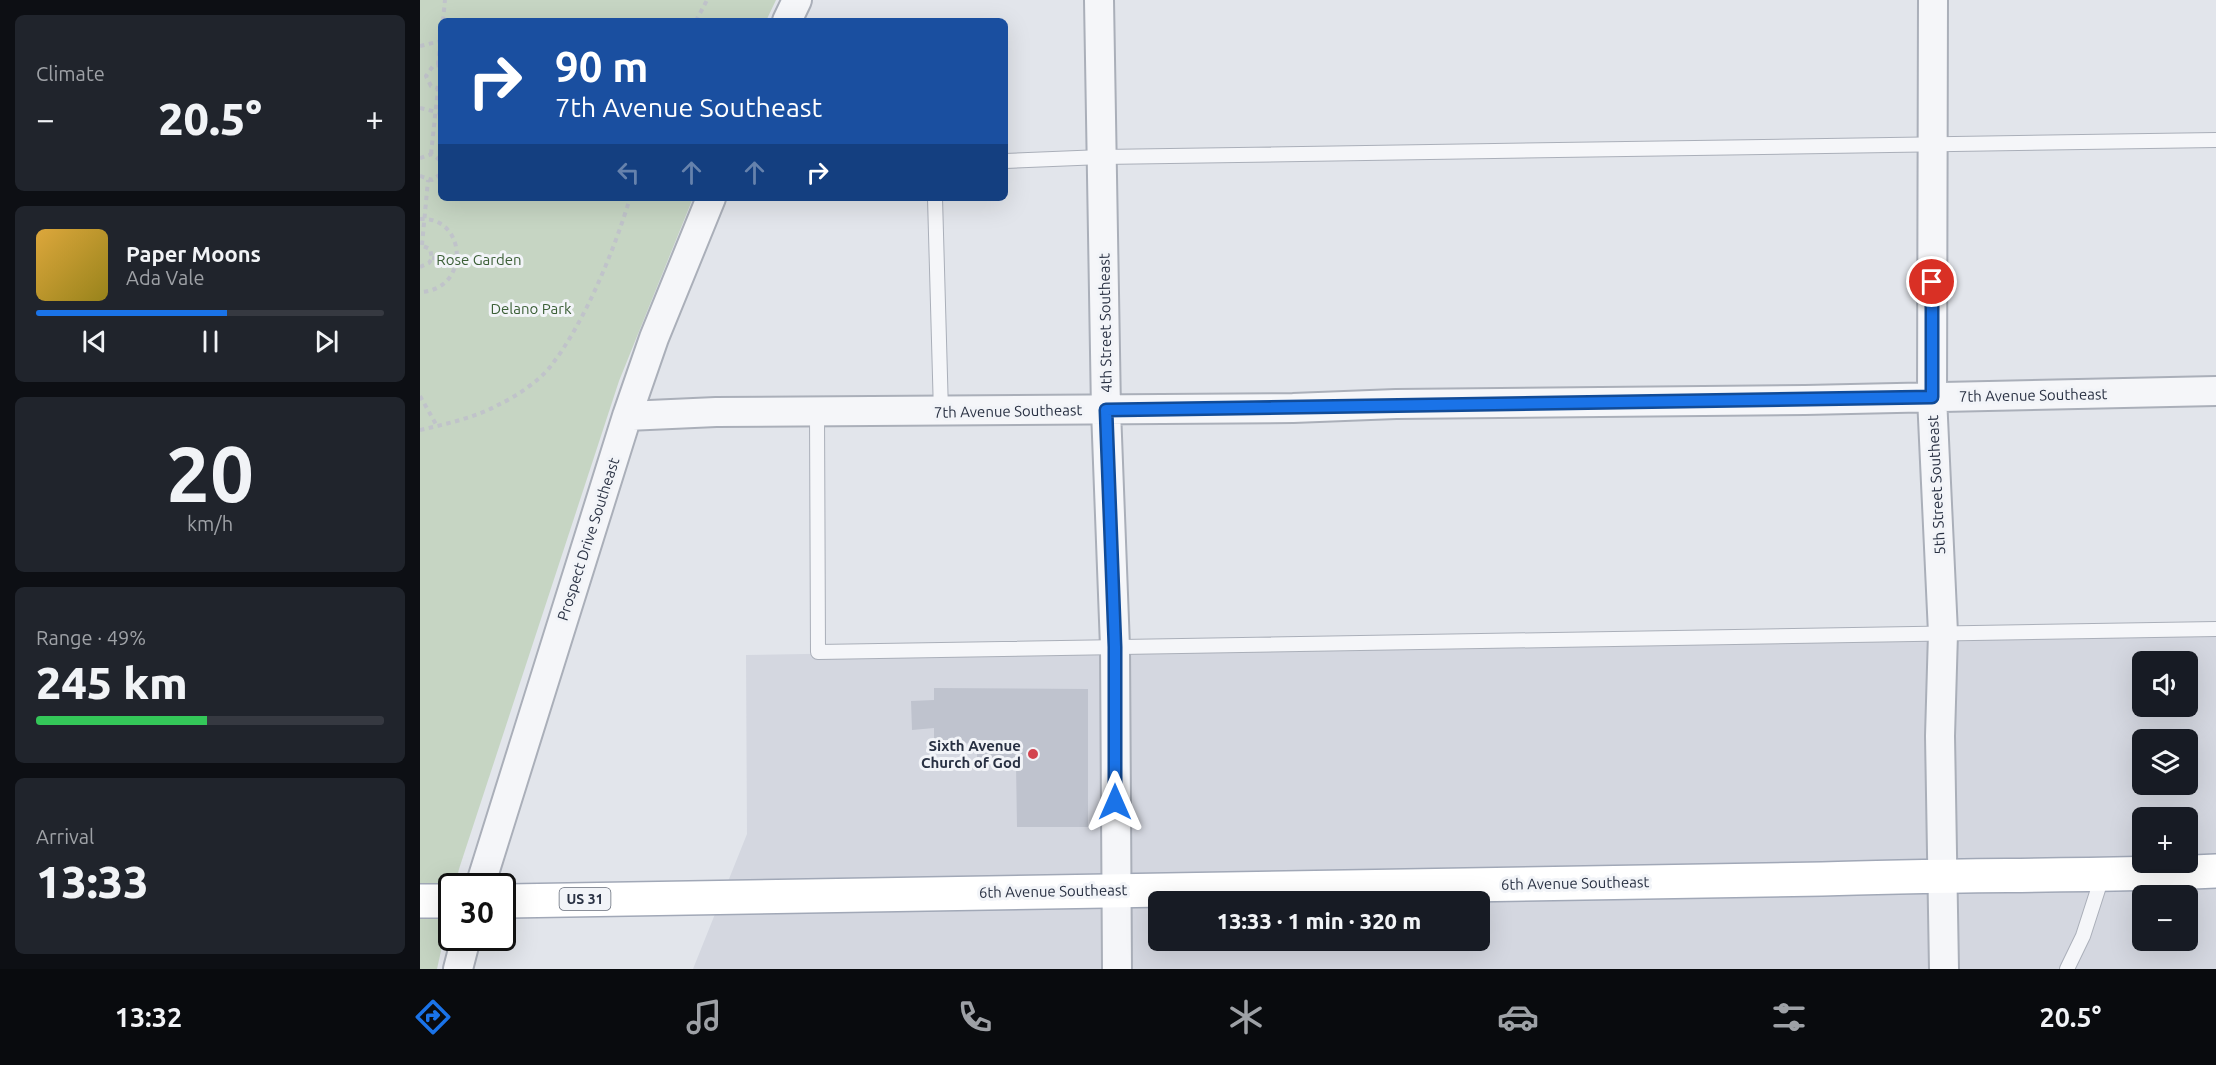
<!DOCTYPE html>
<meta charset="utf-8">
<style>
:root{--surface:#171b24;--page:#20242c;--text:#f1f3f6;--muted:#9ea1a6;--line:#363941;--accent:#1a73e8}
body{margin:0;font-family:Ubuntu,sans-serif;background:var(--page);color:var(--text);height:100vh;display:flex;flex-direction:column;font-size:22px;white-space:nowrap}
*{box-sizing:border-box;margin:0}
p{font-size:20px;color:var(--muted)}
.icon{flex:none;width:33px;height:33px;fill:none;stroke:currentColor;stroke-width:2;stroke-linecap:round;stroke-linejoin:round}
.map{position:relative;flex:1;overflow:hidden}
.drawer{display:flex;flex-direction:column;gap:15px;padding:15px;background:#0d0f14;width:420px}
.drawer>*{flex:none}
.banner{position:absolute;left:18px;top:18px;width:570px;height:183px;border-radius:9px;box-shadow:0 6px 24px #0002;background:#1a4fa0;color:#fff;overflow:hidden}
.tools{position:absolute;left:1712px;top:651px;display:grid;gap:12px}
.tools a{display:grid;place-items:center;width:66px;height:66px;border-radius:9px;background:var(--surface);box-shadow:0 6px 24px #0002;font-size:30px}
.speed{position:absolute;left:18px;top:873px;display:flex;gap:12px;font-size:30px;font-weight:700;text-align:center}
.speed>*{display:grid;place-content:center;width:78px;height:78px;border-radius:50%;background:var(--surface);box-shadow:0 6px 24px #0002;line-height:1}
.speed .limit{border:3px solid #111;border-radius:9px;background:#fff;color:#111}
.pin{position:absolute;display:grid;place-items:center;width:51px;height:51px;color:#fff;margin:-26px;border:3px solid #fff;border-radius:50%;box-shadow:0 2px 6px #0007}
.me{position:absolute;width:66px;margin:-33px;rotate:0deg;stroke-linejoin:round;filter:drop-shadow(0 0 4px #0008)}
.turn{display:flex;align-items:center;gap:21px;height:126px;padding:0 18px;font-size:27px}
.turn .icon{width:78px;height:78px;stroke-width:2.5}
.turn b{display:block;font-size:42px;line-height:51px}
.lanes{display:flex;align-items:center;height:57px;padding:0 18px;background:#0003;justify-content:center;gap:30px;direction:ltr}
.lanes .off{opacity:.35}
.big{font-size:45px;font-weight:800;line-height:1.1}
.drawer .tile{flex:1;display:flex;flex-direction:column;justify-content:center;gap:9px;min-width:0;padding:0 21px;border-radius:9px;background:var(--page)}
.drawer .dial{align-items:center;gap:0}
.dial b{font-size:78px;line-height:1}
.song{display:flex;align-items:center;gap:18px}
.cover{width:72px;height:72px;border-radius:9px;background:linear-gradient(135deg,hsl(40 70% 55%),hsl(50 70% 35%))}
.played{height:6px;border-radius:3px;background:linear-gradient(90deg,var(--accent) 55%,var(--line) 55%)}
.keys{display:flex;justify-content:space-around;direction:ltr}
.heat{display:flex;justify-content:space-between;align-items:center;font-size:33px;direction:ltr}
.charge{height:9px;border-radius:4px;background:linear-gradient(90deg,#34c759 49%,var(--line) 0)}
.trip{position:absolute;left:728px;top:891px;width:342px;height:60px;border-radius:9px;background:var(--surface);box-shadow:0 6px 24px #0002;font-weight:800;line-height:60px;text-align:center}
.menu{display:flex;height:96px;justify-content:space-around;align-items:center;background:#090b0e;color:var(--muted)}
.menu .icon{width:42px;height:42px}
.menu .current{color:var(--accent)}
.menu b{font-size:27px;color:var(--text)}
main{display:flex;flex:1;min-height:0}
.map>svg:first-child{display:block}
.built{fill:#d4d7e0;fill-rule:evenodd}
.green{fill:#c6d5c3}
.building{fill:#bfc3ce}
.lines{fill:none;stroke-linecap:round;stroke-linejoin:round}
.lane-casing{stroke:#aaafb9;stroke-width:16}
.street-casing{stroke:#aaafb9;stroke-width:32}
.primary-casing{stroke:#a1a8b7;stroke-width:36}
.path{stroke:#c0c3ca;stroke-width:4;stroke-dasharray:4.5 4.5;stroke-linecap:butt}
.lane{stroke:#f5f6f9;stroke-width:14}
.street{stroke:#f5f6f9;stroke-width:28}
.primary{stroke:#fff;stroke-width:33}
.route-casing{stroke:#114b97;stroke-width:15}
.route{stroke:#1a73e8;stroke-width:10}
.poi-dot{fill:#d3444f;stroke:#f2f4f8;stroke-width:2}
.labels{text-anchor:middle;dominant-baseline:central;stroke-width:6;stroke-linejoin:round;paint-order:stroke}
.shield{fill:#f2f4f8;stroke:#656c79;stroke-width:1.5}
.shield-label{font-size:14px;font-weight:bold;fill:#293143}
.park-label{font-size:15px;fill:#3b5f36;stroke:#f2f4f8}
.street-label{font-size:15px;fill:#293143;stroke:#f2f4f8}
.poi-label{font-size:15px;font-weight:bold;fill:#293143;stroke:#f2f4f8;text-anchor:end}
</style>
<main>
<section class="drawer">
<div class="tile"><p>Climate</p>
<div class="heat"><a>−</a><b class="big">20.5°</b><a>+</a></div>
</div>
<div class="tile">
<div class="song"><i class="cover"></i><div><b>Paper Moons</b><p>Ada Vale</p></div></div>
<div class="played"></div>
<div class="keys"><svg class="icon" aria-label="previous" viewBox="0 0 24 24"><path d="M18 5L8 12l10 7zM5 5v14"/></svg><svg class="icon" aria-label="pause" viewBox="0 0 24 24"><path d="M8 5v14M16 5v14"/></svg><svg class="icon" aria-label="next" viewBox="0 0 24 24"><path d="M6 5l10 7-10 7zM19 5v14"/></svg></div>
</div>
<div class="tile dial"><b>20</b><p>km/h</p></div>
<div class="tile"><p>Range · 49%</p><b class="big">245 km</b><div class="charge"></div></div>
<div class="tile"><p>Arrival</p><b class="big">13:33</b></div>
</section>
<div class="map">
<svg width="1796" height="969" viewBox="0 0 1796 969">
<rect width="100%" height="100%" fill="#e2e5eb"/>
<!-- built -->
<path class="built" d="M 1796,630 L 1796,969 L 273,969 L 327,834 L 326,655 ZM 1722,662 L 1767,662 L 1767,706 L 1722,706 ZM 1722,740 L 1767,740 L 1767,784 L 1722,784 ZM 1722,818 L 1767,818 L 1767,862 L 1722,862 ZM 1722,896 L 1767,896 L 1767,940 L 1722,940 ZM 738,902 L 1059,902 L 1059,940 L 738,940 Z"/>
<!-- green -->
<path class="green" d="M 0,0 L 356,0 L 346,21 L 21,21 L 21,198 L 273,198 L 199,381 L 39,869 L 17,969 L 0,969 Z"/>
<!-- building -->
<path class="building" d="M 514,688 L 668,689 L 668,827 L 597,827 L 596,764 L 557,765 L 557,743 L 514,744 L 514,728 L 492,730 L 491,701 L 514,700 Z"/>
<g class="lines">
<!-- lane casing -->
<g class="lane-casing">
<path id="lane" d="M 585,161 L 682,157 L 1796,140
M 515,198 L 521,412
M 397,413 L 398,652 L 1796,629
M 1647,969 L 1663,936 L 1682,877"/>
</g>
<!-- street casing -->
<g class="street-casing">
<path id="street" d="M 679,0 L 686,410 L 695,647 L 697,969
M 1513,0 L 1512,397 L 1523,633 L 1520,736 L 1524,969
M 367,21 L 377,0
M 207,416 L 296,412 L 873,408 L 976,404 L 1385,400 L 1796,391
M 60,886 L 207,416 L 234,338 L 291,198
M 38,969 L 46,938"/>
</g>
<!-- primary casing -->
<g class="primary-casing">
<path id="primary" d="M 0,901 L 32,901
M 82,901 L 1402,879 C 1533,874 1664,877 1796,871"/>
</g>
<!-- path -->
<path class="path" d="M 23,21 L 25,0
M 276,21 L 287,0
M 0,46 L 21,41
M 18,65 L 21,37
M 21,65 L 13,66 L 6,76 L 11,86 L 21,89
M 0,108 L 21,113
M 11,154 L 18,89
M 0,158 L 12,154 L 21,161
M 0,176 L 12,180 L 21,174
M 0,219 C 47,216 51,290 0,292
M 2,245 L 8,180
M 12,258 L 37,261
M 0,267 L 9,263 L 12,258 L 10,249 L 1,245
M 0,396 L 17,426
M 0,430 C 26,424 54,418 78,405 C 95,397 118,382 130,367 C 164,324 194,251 210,198"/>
<!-- lane -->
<use href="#lane" class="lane"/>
<!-- street -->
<use href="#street" class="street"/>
<!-- primary -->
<use href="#primary" class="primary"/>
</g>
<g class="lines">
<!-- route casing -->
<g class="route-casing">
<path id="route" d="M 695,802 L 695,647 L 686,410 L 1512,397 L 1512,282"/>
</g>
<!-- route -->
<use href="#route" class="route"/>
</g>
<!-- markers -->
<circle class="poi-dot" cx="613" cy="754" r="6"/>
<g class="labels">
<!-- shield labels -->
<rect class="shield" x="139.5" y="888" width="51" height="22" rx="4.5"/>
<g class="shield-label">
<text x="165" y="899">US 31</text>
</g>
<!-- park labels -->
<g class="park-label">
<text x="59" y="259">Rose Garden</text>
<text x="111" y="308">Delano Park</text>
</g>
<!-- street labels -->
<g class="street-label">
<text transform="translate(685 323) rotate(-91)">4th Street Southeast</text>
<text transform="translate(1613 395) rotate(-1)">7th Avenue Southeast</text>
<text transform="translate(588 411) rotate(-1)">7th Avenue Southeast</text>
<text transform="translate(1516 485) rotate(-93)">5th Street Southeast</text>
<text transform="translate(168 539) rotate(-72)">Prospect Drive Southeast</text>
<text transform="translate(1155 883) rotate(-1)">6th Avenue Southeast</text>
<text transform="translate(633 891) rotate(-1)">6th Avenue Southeast</text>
</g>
<!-- poi labels -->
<g class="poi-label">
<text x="601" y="745">Sixth Avenue<tspan x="601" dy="17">Church of God</tspan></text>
</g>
</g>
</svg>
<div class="tools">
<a><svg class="icon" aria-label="sound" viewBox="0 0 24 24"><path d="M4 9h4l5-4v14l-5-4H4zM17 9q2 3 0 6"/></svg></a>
<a><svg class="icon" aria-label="layers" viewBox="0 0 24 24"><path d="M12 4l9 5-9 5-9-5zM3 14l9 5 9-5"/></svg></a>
<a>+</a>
<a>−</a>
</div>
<div class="speed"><div class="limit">30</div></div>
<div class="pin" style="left:1512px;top:282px;background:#d93025"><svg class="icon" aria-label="arrive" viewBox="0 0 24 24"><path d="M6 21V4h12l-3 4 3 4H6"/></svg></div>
<svg class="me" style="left:695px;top:802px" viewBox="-20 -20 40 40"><path d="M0-17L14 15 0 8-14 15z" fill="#1a73e8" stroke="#fff" stroke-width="4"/></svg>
<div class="trip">13:33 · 1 min · 320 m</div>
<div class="banner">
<div class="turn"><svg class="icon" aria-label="right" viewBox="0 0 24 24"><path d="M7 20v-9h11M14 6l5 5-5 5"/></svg><div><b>90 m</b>7th Avenue Southeast</div></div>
<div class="lanes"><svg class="icon off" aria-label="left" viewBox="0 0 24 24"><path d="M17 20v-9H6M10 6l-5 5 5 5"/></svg><svg class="icon off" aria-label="ahead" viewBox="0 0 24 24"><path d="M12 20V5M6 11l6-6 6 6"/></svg><svg class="icon off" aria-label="ahead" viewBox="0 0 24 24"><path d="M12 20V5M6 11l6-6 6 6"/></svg><svg class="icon" aria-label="right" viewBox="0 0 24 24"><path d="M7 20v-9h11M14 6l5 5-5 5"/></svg></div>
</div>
</div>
</main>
<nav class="menu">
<b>13:32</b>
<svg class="icon current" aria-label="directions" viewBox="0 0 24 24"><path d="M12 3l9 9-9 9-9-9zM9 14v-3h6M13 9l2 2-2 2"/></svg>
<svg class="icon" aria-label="music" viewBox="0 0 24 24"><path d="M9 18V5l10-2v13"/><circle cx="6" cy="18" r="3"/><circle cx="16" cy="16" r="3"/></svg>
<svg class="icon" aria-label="phone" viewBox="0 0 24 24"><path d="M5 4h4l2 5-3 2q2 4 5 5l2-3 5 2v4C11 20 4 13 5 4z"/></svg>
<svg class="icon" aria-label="climate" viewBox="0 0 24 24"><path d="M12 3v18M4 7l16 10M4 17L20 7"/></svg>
<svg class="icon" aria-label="car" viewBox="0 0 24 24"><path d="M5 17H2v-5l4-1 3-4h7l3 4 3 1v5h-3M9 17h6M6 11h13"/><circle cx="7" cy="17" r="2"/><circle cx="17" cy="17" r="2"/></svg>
<svg class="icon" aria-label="filters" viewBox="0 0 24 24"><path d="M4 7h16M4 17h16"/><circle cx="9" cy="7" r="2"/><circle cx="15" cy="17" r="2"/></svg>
<b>20.5°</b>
</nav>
